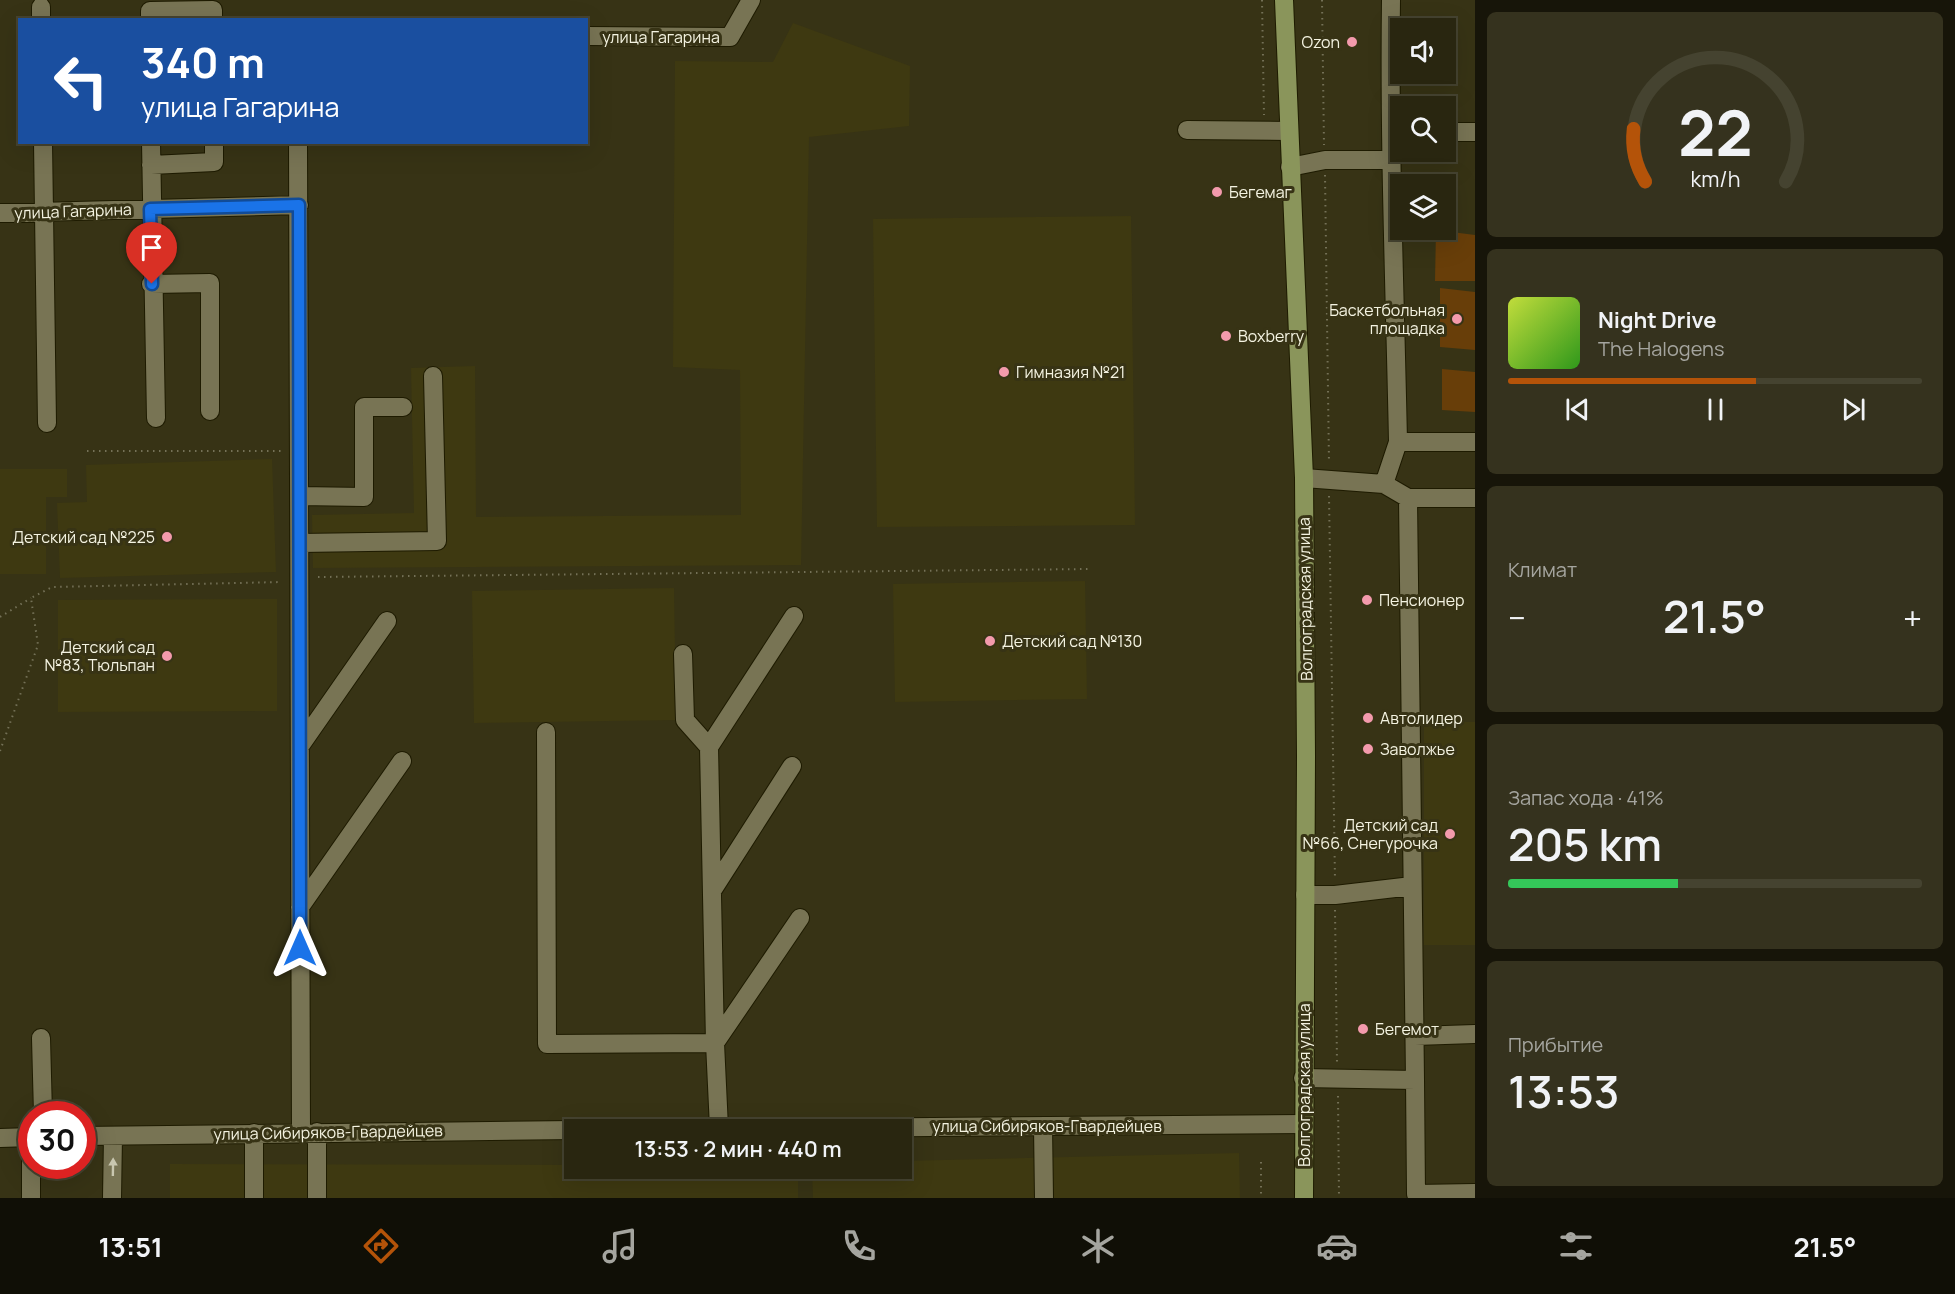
<!DOCTYPE html>
<html lang="ru">
<meta charset="utf-8">
<style>
:root{--surface:#292610;--page:#35321e;--text:#f1f3f6;--muted:#a5a59f;--line:#454330;--accent:#b45309}
body{margin:0;font-family:Manrope,sans-serif;background:var(--page);color:var(--text);height:100vh;display:flex;flex-direction:column;font-size:22px;white-space:nowrap}
*{box-sizing:border-box;margin:0}
p{font-size:20px;color:var(--muted)}
.icon{flex:none;width:33px;height:33px;fill:none;stroke:currentColor;stroke-width:2;stroke-linecap:round;stroke-linejoin:round}
.map{position:relative;flex:1;overflow:hidden}
.side{display:flex;flex-direction:column;gap:12px;padding:12px;background:#171509;width:480px}
.side>*{flex:none}
.top-card{position:absolute;left:18px;top:18px;width:570px;height:126px;border-radius:0px;box-shadow:0 6px 24px #0002,0 0 0 2px var(--line);background:#1a4fa0;color:#fff;overflow:hidden}
.controls{position:absolute;left:1390px;top:18px;display:grid;gap:12px}
.controls a{display:grid;place-items:center;width:66px;height:66px;border-radius:0px;background:var(--surface);box-shadow:0 6px 24px #0002,0 0 0 2px var(--line);font-size:30px}
.speed{position:absolute;left:18px;top:1101px;display:flex;gap:12px;font-size:30px;font-weight:700;text-align:center}
.speed>*{display:grid;place-content:center;width:78px;height:78px;border-radius:50%;background:var(--surface);box-shadow:0 6px 24px #0002,0 0 0 2px var(--line);line-height:1}
.speed .limit{border:9px solid #d22;background:#fff;color:#111}
.pin{position:absolute;display:grid;place-items:center;width:51px;height:51px;color:#fff;margin:-62px -26px;border-radius:50% 50% 50% 0;rotate:-45deg;box-shadow:0 0 6px #0007}
.pin .icon{rotate:45deg}
.me{position:absolute;width:66px;margin:-33px;rotate:0deg;stroke-linejoin:round;filter:drop-shadow(0 0 4px #0008)}
.turn{display:flex;align-items:center;gap:21px;height:126px;padding:0 24px;font-size:27px}
.turn .icon{width:78px;height:78px;stroke-width:2.5}
.turn b{display:block;font-size:42px;line-height:51px}
.big{font-size:45px;font-weight:600;line-height:1.1}
.side .tile{flex:1;display:flex;flex-direction:column;justify-content:center;gap:9px;min-width:0;padding:0 21px;border-radius:9px;background:var(--page)}
.side .dial{align-items:center;gap:0}
.dial svg{height:156px;overflow:visible;fill:none;stroke:var(--line);stroke-width:7;stroke-linecap:round;text-anchor:middle}
.dial text{fill:var(--text);stroke:none}
.song{display:flex;align-items:center;gap:18px}
.cover{width:72px;height:72px;border-radius:9px;background:linear-gradient(135deg,hsl(70 70% 55%),hsl(110 70% 35%))}
.played{height:6px;border-radius:3px;background:linear-gradient(90deg,var(--accent) 60%,var(--line) 60%)}
.keys{display:flex;justify-content:space-around;direction:ltr}
.heat{display:flex;justify-content:space-between;align-items:center;font-size:33px;direction:ltr}
.charge{height:9px;border-radius:4px;background:linear-gradient(90deg,#34c759 41%,var(--line) 0)}
.trip{position:absolute;left:564px;top:1119px;width:348px;height:60px;border-radius:0px;background:var(--surface);box-shadow:0 6px 24px #0002,0 0 0 2px var(--line);font-weight:600;line-height:60px;text-align:center}
.menu{display:flex;height:96px;justify-content:space-around;align-items:center;background:#100f06;color:var(--muted)}
.menu .icon{width:42px;height:42px}
.menu .active{color:var(--accent)}
.menu b{font-size:27px;color:var(--text)}
main{display:flex;flex:1;min-height:0}
.map>svg:first-child{display:block}
.built{fill:#3e3911}
.green{fill:#683e09}
.lines{fill:none;stroke-linecap:round;stroke-linejoin:round}
.minor-casing{stroke:#1e1b00;stroke-width:20}
.major-casing{stroke:#1e1b00;stroke-width:20}
.path{stroke:#747157;stroke-width:2;stroke-dasharray:1.5 4.5;stroke-linecap:butt}
.minor{stroke:#787454;stroke-width:18}
.major{stroke:#8a955b;stroke-width:18}
.oneway{fill:#c9c7b0}
.route-casing{stroke:#114b97;stroke-width:15}
.route{stroke:#1a73e8;stroke-width:10}
.poi-dot{fill:#f39aac;stroke:#373315;stroke-width:2}
.labels{text-anchor:middle;dominant-baseline:central;stroke-width:6;stroke-linejoin:round;paint-order:stroke}
.street-label{font-size:16px;fill:#f4f3e1;stroke:#373315}
.poi-label{font-size:16px;fill:#f4f3e1;stroke:#373315;text-anchor:start}
</style>
<main>
<div class="map">
<svg width="1475" height="1198" viewBox="0 0 1475 1198">
<rect width="100%" height="100%" fill="#373315"/>
<!-- built -->
<path class="built" d="M 793,23 L 910,66 L 909,126 L 809,137 L 801,565 L 313,568 L 312,515 L 414,513 L 411,368 L 475,366 L 476,517 L 741,515 L 740,370 L 673,367 L 675,61 L 773,62 Z
M 1131,216 L 1135,525 L 877,527 L 873,219 Z
M 272,459 L 276,572 L 60,578 L 57,503 L 87,502 L 86,465 Z
M 0,469 L 67,469 L 67,497 L 46,497 L 46,574 L 0,574 Z
M 1085,581 L 1087,699 L 895,702 L 893,584 Z
M 674,588 L 676,720 L 474,723 L 472,591 Z
M 277,599 L 277,711 L 58,712 L 58,600 Z
M 1424,722 L 1475,722 L 1475,945 L 1424,945 Z
M 1239,1153 L 1240,1198 L 813,1198 L 812,1169 L 902,1168 L 902,1161 Z
M 170,1164 L 574,1165 L 574,1168 L 798,1169 L 798,1198 L 170,1198 Z"/>
<!-- green -->
<path class="green" d="M 1436,230 L 1475,235 L 1475,281 L 1435,281 Z
M 1440,288 L 1475,292 L 1475,350 L 1440,347 Z
M 1442,369 L 1475,372 L 1475,412 L 1442,410 Z"/>
<g class="lines">
<!-- minor casing -->
<g class="minor-casing">
<path id="minor" d="M 1391,0 C 1389,147 1395,294 1398,442
M 41,7 L 41,20
M 150,20 L 150,11 L 213,10 L 213,20
M 586,36 L 730,37 L 751,0
M 1187,130 L 1288,131
M 1446,132 L 1475,132
M 43,142 L 47,423
M 151,142 L 156,418
M 298,142 L 301,1132
M 151,165 L 214,162 L 214,142
M 1290,167 L 1325,160 L 1390,160
M 0,213 L 299,205
M 151,284 L 210,283 L 210,411
M 1304,478 L 1384,484 L 1408,498 L 1475,498
M 1384,484 L 1398,442 L 1475,442
M 300,496 L 364,497 L 364,407 L 403,407
M 1408,498 L 1415,1080
M 300,543 L 437,541 L 433,376
M 683,654 L 685,720 L 709,747
M 546,732 L 547,1044 L 715,1043 L 800,918
M 300,746 L 387,621
M 712,891 L 792,766
M 1305,895 L 1335,895 L 1412,886
M 300,907 L 402,761
M 1415,1036 L 1475,1034
M 41,1038 L 43,1114
M 1303,1078 L 1415,1080 L 1416,1194 L 1475,1193
M 1043,1126 L 1044,1198
M 719,1128 L 715,1043 L 709,747 L 794,616
M 575,1130 L 1304,1124
M 82,1136 L 574,1130
M 0,1138 L 32,1137
M 31,1198 L 31,1137
M 112,1198 L 113,1136
M 254,1198 L 254,1133
M 317,1198 L 317,1132"/>
</g>
<!-- major casing -->
<g class="major-casing">
<path id="major" d="M 1284,0 L 1304,478 L 1306,756 L 1304,1198"/>
</g>
<!-- path -->
<path class="path" d="M 1262,0 L 1264,115
M 1322,0 L 1324,145
M 1325,175 L 1329,463
M 87,451 L 282,451
M 1329,496 L 1335,880
M 318,577 L 1089,569
M 0,617 L 31,598
M 0,751 L 38,645 L 31,598 L 52,587 L 282,582
M 1335,910 L 1337,1063
M 1338,1096 L 1339,1198
M 1261,1162 L 1261,1198"/>
<!-- minor -->
<use href="#minor" class="minor"/>
<!-- major -->
<use href="#major" class="major"/>
</g>
<!-- one-way arrows -->
<defs><path id="oneway-solid" d="M-6-.8H1V-3.2L6.5 0L1 3.2V.8H-6Z" transform="scale(1.5)"/></defs>
<use class="oneway" href="#oneway-solid" transform="translate(113 1167) rotate(-89)"/>
<g class="lines">
<!-- route casing -->
<g class="route-casing">
<path id="route" d="M 152,284 L 150,209 L 299,205 L 300,948"/>
</g>
<!-- route -->
<use href="#route" class="route"/>
</g>
<!-- markers -->
<g class="poi-dot">
<circle cx="1352" cy="42" r="6"/>
<circle cx="1217" cy="192" r="6"/>
<circle cx="1457" cy="319" r="6"/>
<circle cx="1226" cy="336" r="6"/>
<circle cx="1004" cy="372" r="6"/>
<circle cx="167" cy="537" r="6"/>
<circle cx="1367" cy="600" r="6"/>
<circle cx="990" cy="641" r="6"/>
<circle cx="167" cy="656" r="6"/>
<circle cx="1368" cy="718" r="6"/>
<circle cx="1368" cy="749" r="6"/>
<circle cx="1450" cy="834" r="6"/>
<circle cx="1363" cy="1029" r="6"/>
</g>
<g class="labels">
<!-- street labels -->
<g class="street-label">
<text x="661" y="37">улица Гагарина</text>
<text transform="translate(73 211) rotate(-2)">улица Гагарина</text>
<text transform="translate(1305 599) rotate(-91)">Волгоградская улица</text>
<text transform="translate(1304 1085) rotate(-90)">Волгоградская улица</text>
<text x="1047" y="1126">улица Сибиряков-Гвардейцев</text>
<text transform="translate(328 1132) rotate(-1)">улица Сибиряков-Гвардейцев</text>
</g>
<!-- poi labels -->
<g class="poi-label">
<text x="1340" y="42" text-anchor="end">Ozon</text>
<text x="1229" y="192">Бегемаг</text>
<text x="1445" y="310" text-anchor="end">Баскетбольная<tspan x="1445" dy="18">площадка</tspan></text>
<text x="1238" y="336">Boxberry</text>
<text x="1016" y="372">Гимназия №21</text>
<text x="155" y="537" text-anchor="end">Детский сад №225</text>
<text x="1379" y="600">Пенсионер</text>
<text x="1002" y="641">Детский сад №130</text>
<text x="155" y="647" text-anchor="end">Детский сад<tspan x="155" dy="18">№83, Тюльпан</tspan></text>
<text x="1380" y="718">Автолидер</text>
<text x="1380" y="749">Заволжье</text>
<text x="1438" y="825" text-anchor="end">Детский сад<tspan x="1438" dy="18">№66, Снегурочка</tspan></text>
<text x="1375" y="1029">Бегемот</text>
</g>
</g>
</svg>
<div class="controls">
<a><svg class="icon" aria-label="sound" viewBox="0 0 24 24"><path d="M4 9h4l5-4v14l-5-4H4zM17 9q2 3 0 6"/></svg></a>
<a><svg class="icon" aria-label="search" viewBox="0 0 24 24"><circle cx="10" cy="10" r="6"/><path d="M15 15l6 6"/></svg></a>
<a><svg class="icon" aria-label="layers" viewBox="0 0 24 24"><path d="M12 4l9 5-9 5-9-5zM3 14l9 5 9-5"/></svg></a>
</div>
<div class="speed"><div class="limit">30</div></div>
<div class="pin" style="left:152px;top:284px;background:#d93025"><svg class="icon" aria-label="arrive" viewBox="0 0 24 24"><path d="M6 21V4h12l-3 4 3 4H6"/></svg></div>
<svg class="me" style="left:300px;top:948px" viewBox="-20 -20 40 40"><path d="M0-17L14 15 0 8-14 15z" fill="#1a73e8" stroke="#fff" stroke-width="4"/></svg>
<div class="trip">13:53 · 2 мин · 440 m</div>
<div class="top-card">
<div class="turn"><svg class="icon" aria-label="left" viewBox="0 0 24 24"><path d="M17 20v-9H6M10 6l-5 5 5 5"/></svg><div><b>340 m</b>улица Гагарина</div></div>
</div>
</div>
<section class="side">
<div class="tile dial"><svg viewBox="0 0 100 80">
<path d="M14 69A42 42 0 1 1 86 69"/>
<path d="M14 69A42 42 0 0 1 8 42" stroke="#b45309"/>
<text x="50" y="56" font-size="32" font-weight="700">22</text>
<text x="50" y="72" font-size="11">km/h</text>
</svg></div>
<div class="tile">
<div class="song"><i class="cover"></i><div><b>Night Drive</b><p>The Halogens</p></div></div>
<div class="played"></div>
<div class="keys"><svg class="icon" aria-label="previous" viewBox="0 0 24 24"><path d="M18 5L8 12l10 7zM5 5v14"/></svg><svg class="icon" aria-label="pause" viewBox="0 0 24 24"><path d="M8 5v14M16 5v14"/></svg><svg class="icon" aria-label="next" viewBox="0 0 24 24"><path d="M6 5l10 7-10 7zM19 5v14"/></svg></div>
</div>
<div class="tile"><p>Климат</p>
<div class="heat"><a>−</a><b class="big">21.5°</b><a>+</a></div>
</div>
<div class="tile"><p>Запас хода · 41%</p><b class="big">205 km</b><div class="charge"></div></div>
<div class="tile"><p>Прибытие</p><b class="big">13:53</b></div>
</section>
</main>
<nav class="menu">
<b>13:51</b>
<svg class="icon active" aria-label="directions" viewBox="0 0 24 24"><path d="M12 3l9 9-9 9-9-9zM9 14v-3h6M13 9l2 2-2 2"/></svg>
<svg class="icon" aria-label="music" viewBox="0 0 24 24"><path d="M9 18V5l10-2v13"/><circle cx="6" cy="18" r="3"/><circle cx="16" cy="16" r="3"/></svg>
<svg class="icon" aria-label="phone" viewBox="0 0 24 24"><path d="M5 4h4l2 5-3 2q2 4 5 5l2-3 5 2v4C11 20 4 13 5 4z"/></svg>
<svg class="icon" aria-label="climate" viewBox="0 0 24 24"><path d="M12 3v18M4 7l16 10M4 17L20 7"/></svg>
<svg class="icon" aria-label="car" viewBox="0 0 24 24"><path d="M5 17H2v-5l4-1 3-4h7l3 4 3 1v5h-3M9 17h6M6 11h13"/><circle cx="7" cy="17" r="2"/><circle cx="17" cy="17" r="2"/></svg>
<svg class="icon" aria-label="filters" viewBox="0 0 24 24"><path d="M4 7h16M4 17h16"/><circle cx="9" cy="7" r="2"/><circle cx="15" cy="17" r="2"/></svg>
<b>21.5°</b>
</nav>
